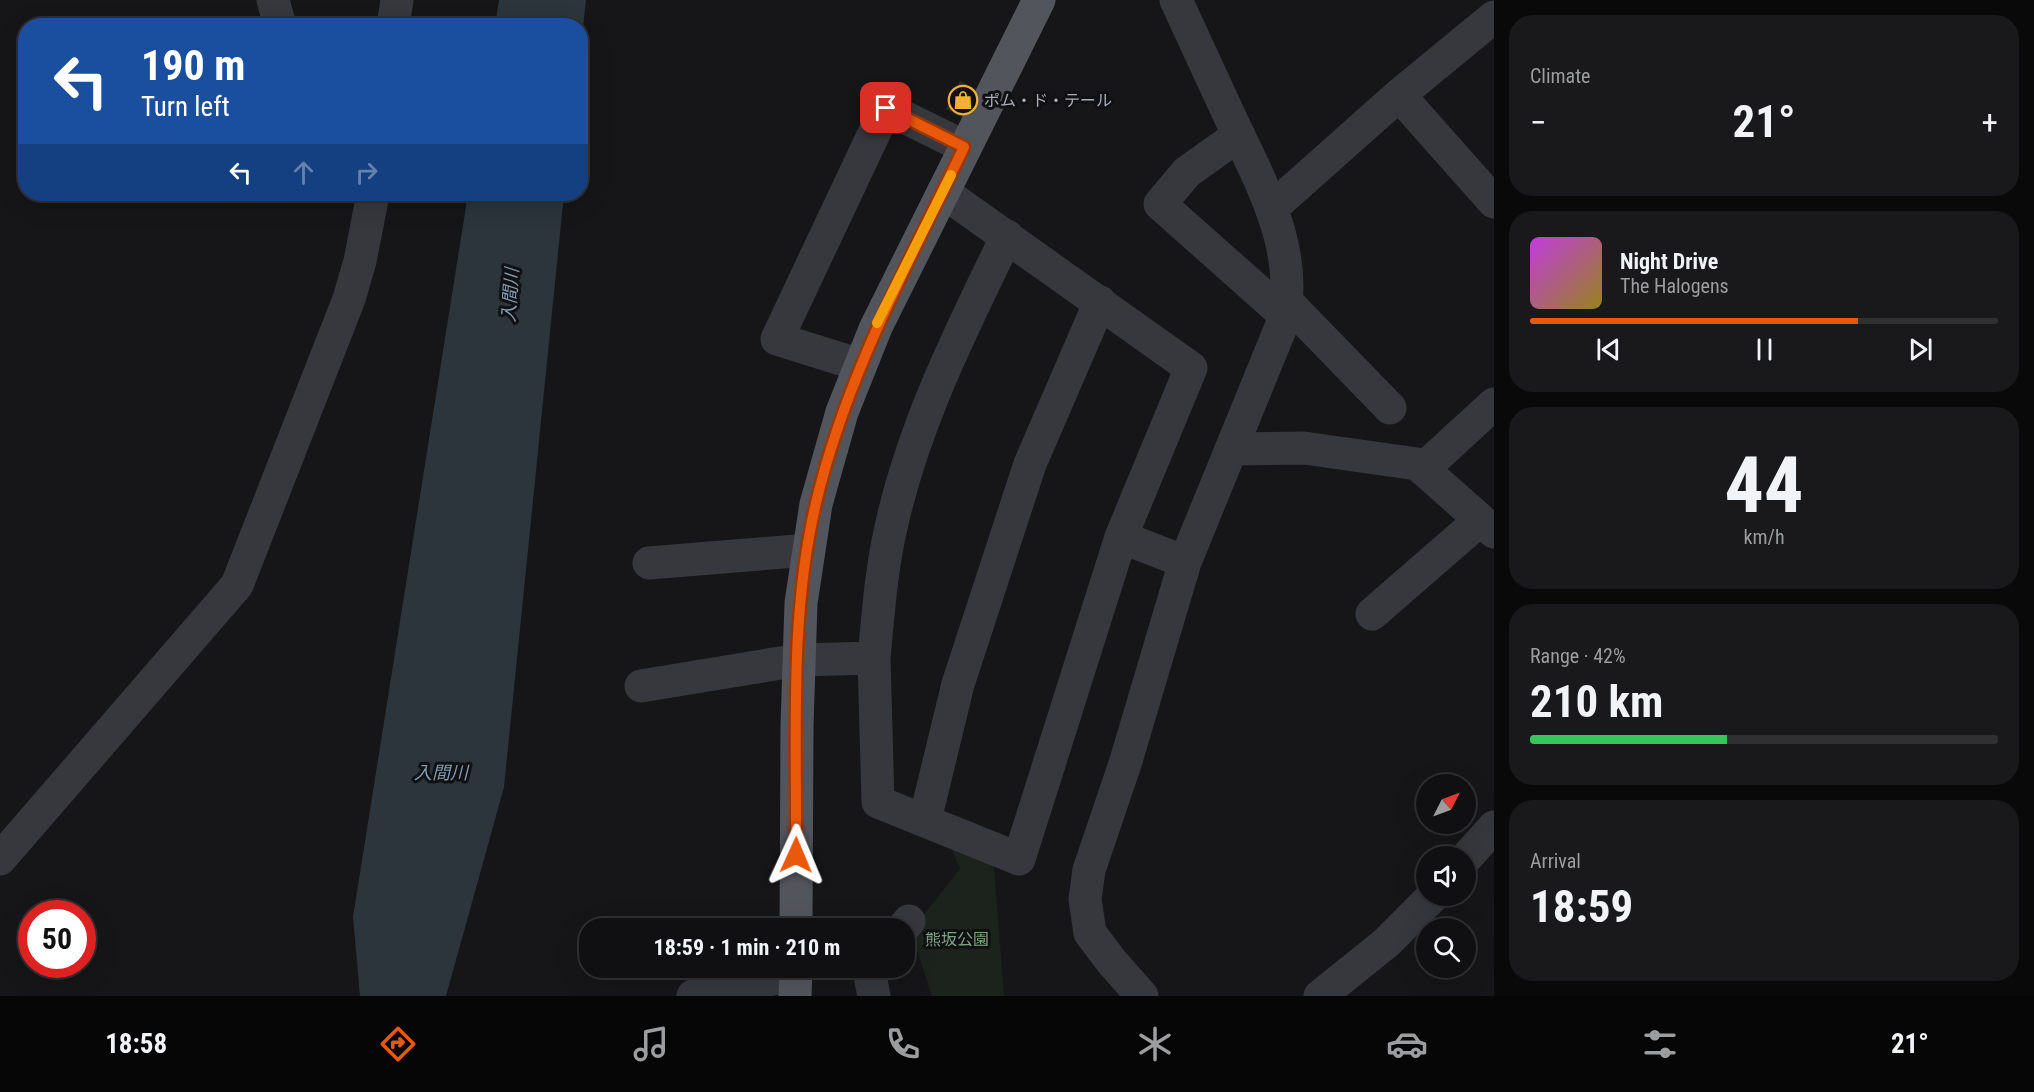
<!DOCTYPE html>
<meta charset="utf-8">
<style>
:root{--surface:#101012;--page:#19191b;--text:#f1f3f6;--muted:#9c9d9f;--line:#303032;--accent:#ea580c}
body{margin:0;font-family:"Roboto Condensed","Noto Sans JP",sans-serif;background:var(--page);color:var(--text);height:100vh;display:flex;flex-direction:column;font-size:22px;white-space:nowrap}
*{box-sizing:border-box;margin:0}
p{font-size:20px;color:var(--muted)}
.icon{flex:none;width:33px;height:33px;fill:none;stroke:currentColor;stroke-width:2;stroke-linecap:round;stroke-linejoin:round}
.map{position:relative;flex:1;overflow:hidden}
.panel{display:flex;flex-direction:column;gap:15px;padding:15px;background:#09090a;width:540px}
.panel>*{flex:none}
.hud{position:absolute;left:18px;top:18px;width:570px;height:183px;border-radius:24px;box-shadow:0 6px 24px #0002,0 0 0 2px var(--line);background:#1a4fa0;color:#fff;overflow:hidden}
.needle{width:39px;rotate:48deg}
.buttons{position:absolute;left:1416px;top:774px;display:grid;gap:12px}
.buttons a{display:grid;place-items:center;width:60px;height:60px;border-radius:50%;background:var(--surface);box-shadow:0 6px 24px #0002,0 0 0 2px var(--line);font-size:30px}
.speed{position:absolute;left:18px;top:900px;display:flex;gap:12px;font-size:30px;font-weight:700;text-align:center}
.speed>*{display:grid;place-content:center;width:78px;height:78px;border-radius:50%;background:var(--surface);box-shadow:0 6px 24px #0002,0 0 0 2px var(--line);line-height:1}
.speed .limit{border:9px solid #d22;background:#fff;color:#111}
.pin{position:absolute;display:grid;place-items:center;width:51px;height:51px;color:#fff;margin:-26px;border-radius:12px;box-shadow:0 3px 9px #0006}
.me{position:absolute;width:66px;margin:-33px;rotate:1deg;stroke-linejoin:round;filter:drop-shadow(0 0 4px #0008)}
.turn{display:flex;align-items:center;gap:21px;height:126px;padding:0 24px;font-size:27px}
.turn .icon{width:78px;height:78px;stroke-width:2.5}
.turn b{display:block;font-size:42px;line-height:51px}
.lanes{display:flex;align-items:center;height:57px;padding:0 24px;background:#0003;justify-content:center;gap:30px;direction:ltr}
.lanes .off{opacity:.35}
.big{font-size:45px;font-weight:700;line-height:1.1}
.panel .tile{flex:1;display:flex;flex-direction:column;justify-content:center;gap:9px;min-width:0;padding:0 21px;border-radius:24px;background:var(--page)}
.panel .dial{align-items:center;gap:0}
.dial b{font-size:78px;line-height:1}
.song{display:flex;align-items:center;gap:18px}
.cover{width:72px;height:72px;border-radius:9px;background:linear-gradient(135deg,hsl(290 70% 55%),hsl(50 70% 35%))}
.played{height:6px;border-radius:3px;background:linear-gradient(90deg,var(--accent) 70%,var(--line) 70%)}
.keys{display:flex;justify-content:space-around;direction:ltr}
.heat{display:flex;justify-content:space-between;align-items:center;font-size:33px;direction:ltr}
.charge{height:9px;border-radius:4px;background:linear-gradient(90deg,#34c759 42%,var(--line) 0)}
.trip{position:absolute;left:579px;top:918px;width:336px;height:60px;border-radius:24px;background:var(--surface);box-shadow:0 6px 24px #0002,0 0 0 2px var(--line);font-weight:700;line-height:60px;text-align:center}
.tabs{display:flex;height:96px;justify-content:space-around;align-items:center;background:#060607;color:var(--muted)}
.tabs .icon{width:42px;height:42px}
.tabs .on{color:var(--accent)}
.tabs b{font-size:27px;color:var(--text)}
main{display:flex;flex:1;min-height:0}
.map>svg:first-child{display:block}
.green{fill:#1c231d}
.water{fill:#2c353c}
.building{fill:#29292c}
.lines{fill:none;stroke-linecap:round;stroke-linejoin:round}
.path{stroke:#3d3f44;stroke-width:4;stroke-dasharray:3 4.5;stroke-linecap:butt}
.minor{stroke:#37383d;stroke-width:33}
.major{stroke:#53555c;stroke-width:33}
.route-casing{stroke:#983908;stroke-width:15}
.route{stroke:#ea580c;stroke-width:10}
.slow{stroke:#f59e0b;stroke-width:10}
.labels{text-anchor:middle;dominant-baseline:central;stroke-width:6;stroke-linejoin:round;paint-order:stroke}
.poi-label{font-size:16px;fill:#a8adb8;stroke:#111113;text-anchor:start}
.park-label{font-size:16px;fill:#7fa381;stroke:#111113}
.water-label{font-size:18px;font-style:italic;fill:#7f9bb3;stroke:#111113}
</style>
<main>
<div class="map">
<svg width="1494" height="996" viewBox="0 0 1494 996">
<rect width="100%" height="100%" fill="#161618"/>
<!-- green -->
<path class="green" d="M 948,840 L 993,856 L 1004,996 L 932,996 L 911,931 L 960,869 Z"/>
<!-- water -->
<path class="water" d="M 499,0 L 586,0 L 581,45 L 580,26 L 495,25 Z
M 468,194 L 564,194 L 504,787 L 446,996 L 360,996 L 353,917 Z"/>
<!-- building -->
<path class="building" d="M 960,81 L 979,91 L 965,119 L 946,109 Z"/>
<g class="lines">
<!-- path -->
<path class="path" d="M 823,978 L 842,974"/>
<!-- minor -->
<path class="minor" d="M 273,0 L 280,26
M 1494,17 L 1399,95 L 1494,202
M 393,26 L 397,0
M 1239,135 L 1187,172 L 1160,204 L 1284,314
M 1272,208 L 1399,95
M 1286,301 L 1390,408
M 860,365 L 777,339 L 886,108 L 965,147
M 1231,449 L 1304,448 L 1417,464 L 1423,469 L 1494,404
M 1423,469 L 1494,532
M 1121,537 L 1185,562
M 649,563 L 808,550
M 1372,614 L 1479,521
M 874,658 C 878,616 881,573 890,532 C 912,427 961,331 1007,236
M 641,686 L 799,660 L 874,658 L 878,802 L 1019,859 L 1121,537 L 1191,368 L 943,192
M 925,820 L 958,684 L 1030,464 L 1100,302
M 1466,858 L 1494,827
M 0,859 L 237,585 L 349,299 L 360,261 L 373,194
M 903,928 L 909,921
M 872,968 L 871,981 L 874,996
M 693,996 L 796,974
M 1142,996 L 1112,962 L 1090,933 L 1085,899 L 1089,870 L 1125,764 L 1185,562 L 1281,327 C 1303,255 1260,181 1230,117 C 1212,78 1194,39 1176,0
M 1320,996 L 1386,943 L 1433,896"/>
<!-- major -->
<path class="major" d="M 796,928 L 797,726 L 801,603 L 816,504 L 842,412 L 876,327 L 1039,0
M 795,996 L 796,968"/>
</g>
<g class="lines">
<!-- route casing -->
<g class="route-casing">
<path id="route" d="M 796,855 C 797,739 789,616 816,503 C 846,376 908,264 964,147 L 886,108"/>
</g>
<!-- route -->
<use href="#route" class="route"/>
<!-- slow -->
<path class="slow" d="M 877,323 L 951,175"/>
</g>
<!-- icons -->
<defs>
<g id="shop-ring" transform="scale(1.5)"><circle r="9.5" fill="#111113" stroke="#f2b134" stroke-width="1.5"/><path d="M-5-2.5h2.3a2.7 3.5 0 0 1 5.4 0H5L5.5 6h-11ZM-1.5-2.5h3a1.5 2.3 0 0 0-3 0Z" fill="#f2b134"/></g>
</defs>
<g fill-rule="evenodd">
<use href="#shop-ring" x="963" y="100"/>
</g>
<g class="labels">
<!-- poi labels -->
<g class="poi-label">
<text x="984" y="100">ポム・ド・テール</text>
</g>
<!-- park labels -->
<g class="park-label">
<text x="957" y="939">熊坂公園</text>
</g>
<!-- water labels -->
<g class="water-label">
<text transform="translate(510 295) rotate(-86)">入間川</text>
<text x="441" y="772">入間川</text>
</g>
</g>
</svg>
<div class="buttons">
<a><svg class="needle" viewBox="-14 -14 28 28"><path d="M0-13l5 13h-10z" fill="#e53935"/><path d="M0 13l5-13h-10z" fill="#9c9d9f"/></svg></a>
<a><svg class="icon" aria-label="sound" viewBox="0 0 24 24"><path d="M4 9h4l5-4v14l-5-4H4zM17 9q2 3 0 6"/></svg></a>
<a><svg class="icon" aria-label="search" viewBox="0 0 24 24"><circle cx="10" cy="10" r="6"/><path d="M15 15l6 6"/></svg></a>
</div>
<div class="speed"><div class="limit">50</div></div>
<div class="pin" style="left:886px;top:108px;background:#d93025"><svg class="icon" aria-label="arrive" viewBox="0 0 24 24"><path d="M6 21V4h12l-3 4 3 4H6"/></svg></div>
<svg class="me" style="left:796px;top:855px" viewBox="-20 -20 40 40"><path d="M0-17L14 15 0 8-14 15z" fill="#ea580c" stroke="#fff" stroke-width="4"/></svg>
<div class="trip">18:59 · 1 min · 210 m</div>
<div class="hud">
<div class="turn"><svg class="icon" aria-label="left" viewBox="0 0 24 24"><path d="M17 20v-9H6M10 6l-5 5 5 5"/></svg><div><b>190 m</b>Turn left</div></div>
<div class="lanes"><svg class="icon" aria-label="left" viewBox="0 0 24 24"><path d="M17 20v-9H6M10 6l-5 5 5 5"/></svg><svg class="icon off" aria-label="ahead" viewBox="0 0 24 24"><path d="M12 20V5M6 11l6-6 6 6"/></svg><svg class="icon off" aria-label="right" viewBox="0 0 24 24"><path d="M7 20v-9h11M14 6l5 5-5 5"/></svg></div>
</div>
</div>
<section class="panel">
<div class="tile"><p>Climate</p>
<div class="heat"><a>−</a><b class="big">21°</b><a>+</a></div>
</div>
<div class="tile">
<div class="song"><i class="cover"></i><div><b>Night Drive</b><p>The Halogens</p></div></div>
<div class="played"></div>
<div class="keys"><svg class="icon" aria-label="previous" viewBox="0 0 24 24"><path d="M18 5L8 12l10 7zM5 5v14"/></svg><svg class="icon" aria-label="pause" viewBox="0 0 24 24"><path d="M8 5v14M16 5v14"/></svg><svg class="icon" aria-label="next" viewBox="0 0 24 24"><path d="M6 5l10 7-10 7zM19 5v14"/></svg></div>
</div>
<div class="tile dial"><b>44</b><p>km/h</p></div>
<div class="tile"><p>Range · 42%</p><b class="big">210 km</b><div class="charge"></div></div>
<div class="tile"><p>Arrival</p><b class="big">18:59</b></div>
</section>
</main>
<nav class="tabs">
<b>18:58</b>
<svg class="icon on" aria-label="directions" viewBox="0 0 24 24"><path d="M12 3l9 9-9 9-9-9zM9 14v-3h6M13 9l2 2-2 2"/></svg>
<svg class="icon" aria-label="music" viewBox="0 0 24 24"><path d="M9 18V5l10-2v13"/><circle cx="6" cy="18" r="3"/><circle cx="16" cy="16" r="3"/></svg>
<svg class="icon" aria-label="phone" viewBox="0 0 24 24"><path d="M5 4h4l2 5-3 2q2 4 5 5l2-3 5 2v4C11 20 4 13 5 4z"/></svg>
<svg class="icon" aria-label="climate" viewBox="0 0 24 24"><path d="M12 3v18M4 7l16 10M4 17L20 7"/></svg>
<svg class="icon" aria-label="car" viewBox="0 0 24 24"><path d="M5 17H2v-5l4-1 3-4h7l3 4 3 1v5h-3M9 17h6M6 11h13"/><circle cx="7" cy="17" r="2"/><circle cx="17" cy="17" r="2"/></svg>
<svg class="icon" aria-label="filters" viewBox="0 0 24 24"><path d="M4 7h16M4 17h16"/><circle cx="9" cy="7" r="2"/><circle cx="15" cy="17" r="2"/></svg>
<b>21°</b>
</nav>
